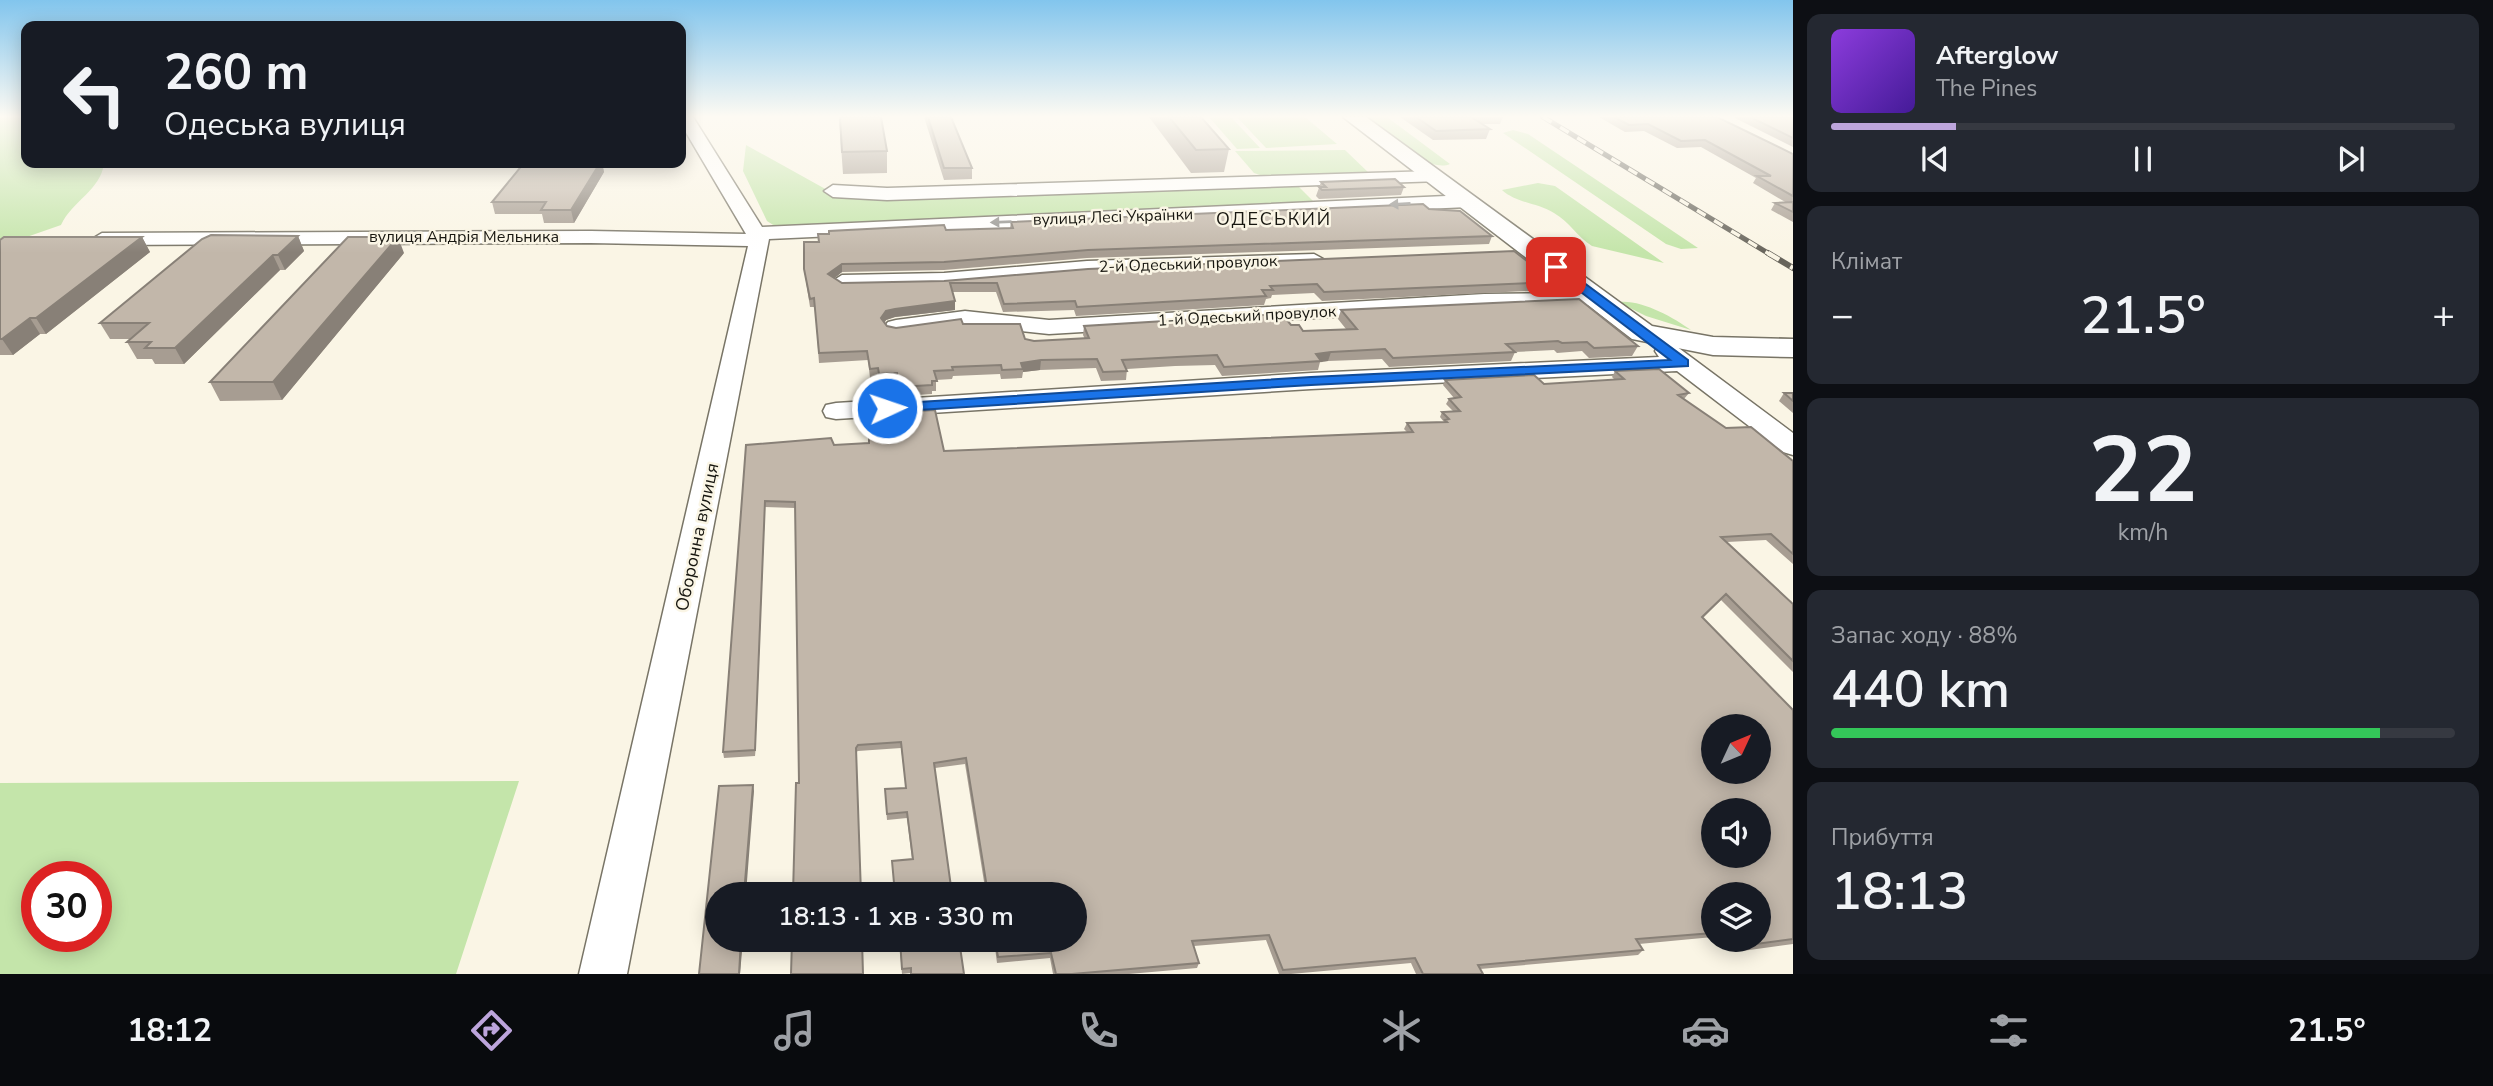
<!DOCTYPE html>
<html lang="uk">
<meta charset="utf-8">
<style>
:root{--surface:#171b24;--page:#242831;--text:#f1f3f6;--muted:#9ea1a6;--line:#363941;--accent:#bda5dc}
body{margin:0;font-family:"Nunito Sans",sans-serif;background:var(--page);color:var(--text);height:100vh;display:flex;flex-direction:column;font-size:26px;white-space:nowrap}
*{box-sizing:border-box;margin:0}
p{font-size:23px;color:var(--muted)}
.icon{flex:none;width:38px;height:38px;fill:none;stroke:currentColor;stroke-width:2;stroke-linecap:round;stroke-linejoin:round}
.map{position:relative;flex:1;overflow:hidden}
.drawer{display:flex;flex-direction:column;gap:14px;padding:14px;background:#0d0f14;width:700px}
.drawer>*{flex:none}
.guide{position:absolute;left:21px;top:21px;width:665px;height:147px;border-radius:14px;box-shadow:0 4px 18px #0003;background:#171b24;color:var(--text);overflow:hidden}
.needle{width:46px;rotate:46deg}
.controls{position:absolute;left:1701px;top:714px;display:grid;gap:14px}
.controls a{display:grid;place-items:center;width:70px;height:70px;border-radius:50%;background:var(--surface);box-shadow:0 4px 18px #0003;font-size:35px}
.speed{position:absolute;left:21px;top:861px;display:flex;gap:14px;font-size:35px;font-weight:700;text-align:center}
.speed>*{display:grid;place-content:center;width:91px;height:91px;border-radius:50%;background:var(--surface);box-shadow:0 4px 18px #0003;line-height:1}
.speed .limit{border:10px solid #d22;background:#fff;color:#111}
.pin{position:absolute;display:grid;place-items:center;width:60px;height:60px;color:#fff;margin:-30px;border-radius:14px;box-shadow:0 4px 10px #0006}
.me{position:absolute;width:77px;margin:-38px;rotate:87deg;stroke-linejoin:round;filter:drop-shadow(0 0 5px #0008)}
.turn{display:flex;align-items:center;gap:24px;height:147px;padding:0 28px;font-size:32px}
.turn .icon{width:91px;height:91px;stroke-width:2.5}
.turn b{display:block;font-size:49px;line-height:60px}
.big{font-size:52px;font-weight:600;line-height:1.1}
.drawer .tile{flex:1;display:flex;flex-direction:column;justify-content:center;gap:10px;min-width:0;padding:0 24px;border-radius:14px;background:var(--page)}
.drawer .dial{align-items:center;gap:0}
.dial b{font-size:91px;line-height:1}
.song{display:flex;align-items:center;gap:21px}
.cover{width:84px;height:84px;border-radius:10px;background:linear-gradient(135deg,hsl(270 70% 55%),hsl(260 70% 35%))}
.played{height:7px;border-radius:4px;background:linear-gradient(90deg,var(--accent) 20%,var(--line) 20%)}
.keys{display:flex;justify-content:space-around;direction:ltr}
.heat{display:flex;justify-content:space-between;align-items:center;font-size:38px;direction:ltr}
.charge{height:10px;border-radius:5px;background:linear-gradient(90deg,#34c759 88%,var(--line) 0)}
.trip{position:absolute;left:705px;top:882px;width:382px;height:70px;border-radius:35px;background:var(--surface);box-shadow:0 4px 18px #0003;font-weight:600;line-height:70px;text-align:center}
.dock{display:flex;height:112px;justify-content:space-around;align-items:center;background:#090b0e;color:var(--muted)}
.dock .icon{width:49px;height:49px}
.dock .current{color:var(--accent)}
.dock b{font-size:32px;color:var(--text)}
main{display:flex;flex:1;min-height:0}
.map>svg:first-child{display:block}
.green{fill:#c4e5aa;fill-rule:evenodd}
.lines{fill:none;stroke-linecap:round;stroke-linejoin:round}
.minor-casing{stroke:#787466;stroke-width:3}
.major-casing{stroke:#787466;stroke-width:3}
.minor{fill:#fff;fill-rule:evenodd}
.major{fill:#fff;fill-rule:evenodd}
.rail-far1-casing{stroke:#67645b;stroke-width:5}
.rail-casing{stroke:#67645b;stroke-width:6}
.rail-far1{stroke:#faf5e5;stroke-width:3.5;stroke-dasharray:10;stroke-linecap:butt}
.rail{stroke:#faf5e5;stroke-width:4.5;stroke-dasharray:13;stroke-linecap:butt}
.wall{fill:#a79d92}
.shaded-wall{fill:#888077}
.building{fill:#c2b7aa;stroke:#888077;stroke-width:2;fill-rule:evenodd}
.oneway{fill:#979693}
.route{fill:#1a73e8;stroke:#114b97;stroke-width:2}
.labels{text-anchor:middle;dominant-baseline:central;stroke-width:5;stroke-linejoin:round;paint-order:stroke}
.far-street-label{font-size:16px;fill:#171610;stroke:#faf5e5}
.far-quarter-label{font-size:18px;letter-spacing:2px;fill:#171610;stroke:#faf5e5}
.street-label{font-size:18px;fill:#171610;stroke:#faf5e5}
</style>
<main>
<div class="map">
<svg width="1793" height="974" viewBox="0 0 1793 974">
<rect width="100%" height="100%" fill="#faf5e5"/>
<!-- green -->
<path class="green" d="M 0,117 L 26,117 L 26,163 L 104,163 C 101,190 72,201 61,225 L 18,240 L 0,252 Z
M 1209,117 L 1231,117 L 1260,148 L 1237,149 Z
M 1237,117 L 1305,117 L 1337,144 L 1266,148 Z
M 1364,117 L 1387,117 L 1450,164 C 1426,174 1383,131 1364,117 Z
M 1513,130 L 1528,134 L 1698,248 L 1681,249 L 1666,244 L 1503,133 Z
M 746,145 L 829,191 L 1296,184 L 1318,206 L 778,228 L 767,221 L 743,171 Z
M 1345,150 L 1370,174 L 1266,177 L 1254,173 L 1235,151 Z
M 1538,183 L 1555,186 L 1664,263 L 1592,246 C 1577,237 1570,222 1554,213 C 1538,203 1516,203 1502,190 Z
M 1618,302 C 1641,299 1673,317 1691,330 L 1646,316 Z
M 519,781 L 456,974 L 0,974 L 0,783 ZM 37,877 L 96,877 L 96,936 L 37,936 Z"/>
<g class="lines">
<!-- minor casing -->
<g class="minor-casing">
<path id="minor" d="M 681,117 L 693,117 L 762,227 L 1468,195 L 1478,201 L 1468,207 L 769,239 L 627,974 L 579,974 L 748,246 L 591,243 L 102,245 L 92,239 L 102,233 L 591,231 L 746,234 L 681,124 Z
M 1434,171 L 1441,173 L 1443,177 L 1441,181 L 887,200 L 833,197 L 824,191 L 833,185 L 887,188 Z
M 1314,254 L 1325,260 L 1322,265 L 1087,275 L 944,287 L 842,289 L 831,282 L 842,275 L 944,273 L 1087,261 Z
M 1588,293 L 1599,300 L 1596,305 L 1484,308 L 1049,334 L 965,325 L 896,334 L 888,332 L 884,327 L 888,322 L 896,320 L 965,311 L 1049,320 L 1484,294 Z
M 1667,344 L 1676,346 L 1793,433 L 1793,455 L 1783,452 L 1677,371 L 1311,389 L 836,419 L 826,417 L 823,411 L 826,405 L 836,403 L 1311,373 L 1659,357 L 1655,351 L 1658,346 Z"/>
</g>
<!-- major casing -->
<g class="major-casing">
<path id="major" d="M 1343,117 L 1366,117 L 1652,326 L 1713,337 L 1793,339 L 1793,357 L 1713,355 L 1632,339 Z"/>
</g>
<!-- minor -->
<use href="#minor" class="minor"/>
<!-- major -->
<use href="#major" class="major"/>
<!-- rail-far1 casing -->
<g class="rail-far1-casing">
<path id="rail-far1" d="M 1543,117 L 1771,255"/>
</g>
<!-- rail casing -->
<g class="rail-casing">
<path id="rail" d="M 1768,253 L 1793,268"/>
</g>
<!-- rail-far1 -->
<use href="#rail-far1" class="rail-far1"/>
<!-- rail -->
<use href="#rail" class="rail"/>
</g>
<!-- wall -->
<path class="wall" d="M 839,117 L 881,117 L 887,151 L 887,173 L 843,174 Z
M 924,117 L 951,117 L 972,168 L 972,179 L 944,180 Z
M 1149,117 L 1201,117 L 1229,149 L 1224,172 L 1191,173 Z
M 1400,117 L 1503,117 L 1500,124 L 1483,124 L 1490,129 L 1486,139 L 1433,140 Z
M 1599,117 L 1717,117 L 1793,154 L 1793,222 L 1771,210 L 1775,203 L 1787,203 L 1753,183 L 1756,178 L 1701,147 L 1677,148 L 1644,131 L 1625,132 Z
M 1733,117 L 1793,117 L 1793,147 Z
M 524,163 L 602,163 L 604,172 L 574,223 L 544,223 L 542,214 L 495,214 L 492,202 Z
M 1321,182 L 1404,187 L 1401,195 L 1319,199 L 1316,196 Z
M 1429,209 L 1492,236 L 1489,244 L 1087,258 L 944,270 L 842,272 L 834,278 L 842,283 L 1554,282 L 1549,290 L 1322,301 L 1314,293 L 1272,295 L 1271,298 L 1266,299 L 1264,305 L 1076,316 L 1074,310 L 1003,312 L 996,292 L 952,292 L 955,310 L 895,317 L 886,320 L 885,322 L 887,326 L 896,328 L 963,324 L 1034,341 L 1085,339 L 1083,335 L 1084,326 L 1291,325 L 1303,331 L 1346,329 L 1338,319 L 1341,310 L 1638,346 L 1632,356 L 1589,358 L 1582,351 L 1557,353 L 1554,350 L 1515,352 L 1511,361 L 1389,367 L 1382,359 L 1328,361 L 1320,362 L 1318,370 L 1222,376 L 1215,365 L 1175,366 L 1127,369 L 1126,380 L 1101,381 L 1096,368 L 1040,370 L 1023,372 L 1022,378 L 1001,379 L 1000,374 L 953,376 L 952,379 L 936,380 L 936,391 L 932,391 L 932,394 L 898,396 L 897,382 L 879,383 L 878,378 L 870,378 L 868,360 L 819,363 L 815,307 L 810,307 L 804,269 L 819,242 L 946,230 L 1010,228 L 1011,222 Z
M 298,236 L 304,251 L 285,270 L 280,270 L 184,364 L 155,364 L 152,359 L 137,359 L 127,342 L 130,339 L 110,339 L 100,323 Z
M 142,237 L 150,252 L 46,334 L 40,334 L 13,355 L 0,355 L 0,240 Z
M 404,253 L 282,400 L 220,401 L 210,382 Z
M 1615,371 L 1689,393 L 1684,399 L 1726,428 L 1793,461 L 1793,564 L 1766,540 L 1727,542 L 1793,604 L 1793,672 L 1721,600 L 1703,618 L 1793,710 L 1793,944 L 1735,952 L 1726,940 L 1759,940 L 1713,894 L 1713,937 L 1639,944 L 1643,950 L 1638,955 L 1480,969 L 1483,974 L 1416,974 L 1411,963 L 1291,974 L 1279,974 L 1266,940 L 1194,946 L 1199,963 L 1197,968 L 1129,974 L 1053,974 L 1050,958 L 997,963 L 994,940 L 1074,940 L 1074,894 L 986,894 L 965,764 L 935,768 L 952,894 L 912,859 L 907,818 L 887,820 L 885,795 L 906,788 L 901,748 L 858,751 L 799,783 L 795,508 L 765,507 L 755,756 L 724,758 L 723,752 L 746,445 L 834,445 L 944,451 L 1407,432 L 1404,429 L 1407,423 L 1444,422 L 1440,417 L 1442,412 L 1453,411 L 1446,404 L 1449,399 L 1454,398 L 1443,385 L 1445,380 L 1544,384 L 1615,380 L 1612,377 Z
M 1784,393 L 1793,393 L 1793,413 L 1779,401 Z
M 899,940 L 959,940 L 911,973 L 902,974 Z"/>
<!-- shaded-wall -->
<path class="shaded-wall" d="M 600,163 L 602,163 L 604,172 L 574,223 L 571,210 Z
M 298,236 L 304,251 L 285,270 L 278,255 Z
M 142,237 L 150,252 L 46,334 L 36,318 Z
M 398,237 L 404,253 L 282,400 L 273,382 Z
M 273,255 L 280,270 L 184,364 L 175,348 Z
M 842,264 L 842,272 L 829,283 L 828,274 Z
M 955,301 L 955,310 L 895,317 L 886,320 L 881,327 L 881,318 L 886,311 L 895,309 Z
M 30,318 L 40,334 L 13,355 L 2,339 Z
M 1331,352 L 1328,361 L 1320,362 L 1321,361 L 1316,354 Z
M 1041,360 L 1040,370 L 1023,372 L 1023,369 L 1021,363 Z
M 765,501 L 765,507 L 755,756 L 755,750 Z
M 753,785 L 754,791 L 746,894 L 744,894 Z
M 741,940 L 743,940 L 740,974 L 739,974 Z"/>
<!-- building -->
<path class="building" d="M 840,117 L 881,117 L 887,151 L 842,152 Z
M 928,117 L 951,117 L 972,168 L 944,168 Z
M 1169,117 L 1201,117 L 1229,149 L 1196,150 Z
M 1416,117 L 1471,117 L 1490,129 L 1436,131 Z
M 1614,117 L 1717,117 L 1793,154 L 1793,196 L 1757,176 L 1771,176 L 1705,140 L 1681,141 L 1648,124 L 1629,125 Z
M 1750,117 L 1793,117 L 1793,138 Z
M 524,163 L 600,163 L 571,210 L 541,210 L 546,202 L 492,202 Z
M 1395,179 L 1404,187 L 1322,190 L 1319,187 L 1326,187 L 1321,182 Z
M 1793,202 L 1793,212 L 1775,203 Z
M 1423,204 L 1429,209 L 1460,211 L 1492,236 L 1088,250 L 944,262 L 842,264 L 828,274 L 842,283 L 944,281 L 1088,269 L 1514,251 L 1554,282 L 1324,292 L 1317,284 L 1270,286 L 1273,290 L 1262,290 L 1266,296 L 1077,307 L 1075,301 L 1004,304 L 997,283 L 950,283 L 955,301 L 895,309 L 886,311 L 881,318 L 887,326 L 896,328 L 961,319 L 963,324 L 1020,324 L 1025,339 L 1034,341 L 1089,338 L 1084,326 L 1282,314 L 1291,325 L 1299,325 L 1303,331 L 1357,329 L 1341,310 L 1579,299 L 1638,346 L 1594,348 L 1587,342 L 1562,343 L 1558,341 L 1506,344 L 1515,352 L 1393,358 L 1385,349 L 1331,352 L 1316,354 L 1321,361 L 1224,367 L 1217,355 L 1177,357 L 1122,360 L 1127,371 L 1103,372 L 1097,359 L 1041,360 L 1021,363 L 1023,369 L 1002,370 L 1001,365 L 952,367 L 953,370 L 934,371 L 937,381 L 932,381 L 932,385 L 898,387 L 897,373 L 879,374 L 878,368 L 870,369 L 867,351 L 819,353 L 814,298 L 810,299 L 804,269 L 804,242 L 819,242 L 818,234 L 829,234 L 829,231 L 944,225 L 946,230 L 1013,228 L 1011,222 Z
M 211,235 L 298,236 L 278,255 L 273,255 L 175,348 L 145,348 L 151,342 L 127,342 L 149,323 L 100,323 L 202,239 Z
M 4,237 L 142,237 L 36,318 L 30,318 L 2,339 L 0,339 L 0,240 Z
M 348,237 L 398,237 L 273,382 L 210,382 Z
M 1659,369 L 1689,393 L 1678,395 L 1726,428 L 1751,427 L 1793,461 L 1793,554 L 1771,534 L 1721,537 L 1793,604 L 1793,661 L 1726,594 L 1702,617 L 1793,710 L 1793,939 L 1741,946 L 1736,940 L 1759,940 L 1759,894 L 1713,894 L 1713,933 L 1636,939 L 1643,950 L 1478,965 L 1483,974 L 1423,974 L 1415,958 L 1283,970 L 1269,935 L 1192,941 L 1199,963 L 1072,974 L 1056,974 L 1051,953 L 998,957 L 995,940 L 1074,940 L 1074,894 L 988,894 L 966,758 L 934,763 L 952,894 L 895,894 L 892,861 L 913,859 L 907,812 L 887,814 L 885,789 L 906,788 L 901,742 L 858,745 L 856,748 L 861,894 L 793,894 L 796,783 L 799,783 L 795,502 L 765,501 L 755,750 L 723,752 L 746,445 L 831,438 L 834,445 L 869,443 L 869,429 L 900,428 L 899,412 L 935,410 L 944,451 L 1413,432 L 1407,423 L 1447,422 L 1445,420 L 1449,419 L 1442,412 L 1460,411 L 1449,399 L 1461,397 L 1445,380 L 1534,375 L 1544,384 L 1624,379 L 1615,371 ZM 1713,726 L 1759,726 L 1759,772 L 1713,772 ZM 1713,810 L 1759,810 L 1759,856 L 1713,856 Z
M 1784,393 L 1793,393 L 1793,401 Z
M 753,785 L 744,894 L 718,894 L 718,940 L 741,940 L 739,974 L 699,974 L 719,786 Z
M 792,940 L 862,940 L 863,974 L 791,974 Z
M 900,940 L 959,940 L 964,974 L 911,974 L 911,968 L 902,969 Z"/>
<!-- one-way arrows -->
<defs><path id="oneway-solid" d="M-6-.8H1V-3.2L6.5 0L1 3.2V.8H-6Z" transform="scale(1.75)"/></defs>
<g class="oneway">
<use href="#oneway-solid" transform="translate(1400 204) rotate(177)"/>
<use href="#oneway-solid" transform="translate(1001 222) rotate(178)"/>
</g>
<!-- sky -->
<linearGradient id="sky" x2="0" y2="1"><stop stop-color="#82c5ed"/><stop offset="0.46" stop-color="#fdfaf3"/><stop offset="1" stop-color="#fdfaf3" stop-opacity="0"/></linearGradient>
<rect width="1793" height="253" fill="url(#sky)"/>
<!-- route -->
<path class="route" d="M 1552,265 L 1560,265 L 1688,360 L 1688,366 L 1311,385 L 887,412 L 880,408 L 887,404 L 1311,377 L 1670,360 L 1552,270 Z"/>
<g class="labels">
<!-- far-street labels -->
<g class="far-street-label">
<text transform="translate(1113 217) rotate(-2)">вулиця Лесі Українки</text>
<text x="464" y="237">вулиця Андрія Мельника</text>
<text transform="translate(1188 264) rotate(-2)">2-й Одеський провулок</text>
<text transform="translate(1247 316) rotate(-3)">1-й Одеський провулок</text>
</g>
<!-- far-quarter labels -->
<g class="far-quarter-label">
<text x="1274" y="219">ОДЕСЬКИЙ</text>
</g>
<!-- street labels -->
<g class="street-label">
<text transform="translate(697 537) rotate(-78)">Оборонна вулиця</text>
</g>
</g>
</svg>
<div class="controls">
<a><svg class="needle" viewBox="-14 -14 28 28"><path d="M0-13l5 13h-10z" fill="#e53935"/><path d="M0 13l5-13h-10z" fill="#9ea1a6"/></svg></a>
<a><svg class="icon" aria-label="sound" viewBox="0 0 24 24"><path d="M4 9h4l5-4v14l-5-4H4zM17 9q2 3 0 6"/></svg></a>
<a><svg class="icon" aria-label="layers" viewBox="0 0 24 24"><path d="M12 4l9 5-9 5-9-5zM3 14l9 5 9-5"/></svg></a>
</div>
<div class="speed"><div class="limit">30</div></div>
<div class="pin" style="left:1556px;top:267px;background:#d93025"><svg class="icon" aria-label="arrive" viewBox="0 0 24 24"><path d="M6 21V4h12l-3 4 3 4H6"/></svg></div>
<svg class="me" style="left:887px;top:408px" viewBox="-20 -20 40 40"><circle r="17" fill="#1a73e8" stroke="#fff" stroke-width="3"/><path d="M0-11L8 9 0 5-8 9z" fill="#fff"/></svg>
<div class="trip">18:13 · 1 хв · 330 m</div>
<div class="guide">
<div class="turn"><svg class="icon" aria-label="left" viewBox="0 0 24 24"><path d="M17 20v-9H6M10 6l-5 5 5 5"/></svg><div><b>260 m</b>Одеська вулиця</div></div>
</div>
</div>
<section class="drawer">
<div class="tile">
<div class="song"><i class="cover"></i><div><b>Afterglow</b><p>The Pines</p></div></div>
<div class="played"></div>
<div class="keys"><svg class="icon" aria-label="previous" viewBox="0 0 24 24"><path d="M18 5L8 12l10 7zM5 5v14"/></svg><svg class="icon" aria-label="pause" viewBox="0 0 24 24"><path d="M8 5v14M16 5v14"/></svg><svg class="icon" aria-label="next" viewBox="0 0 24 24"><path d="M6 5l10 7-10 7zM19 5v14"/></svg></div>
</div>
<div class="tile"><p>Клімат</p>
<div class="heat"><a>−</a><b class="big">21.5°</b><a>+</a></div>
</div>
<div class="tile dial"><b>22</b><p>km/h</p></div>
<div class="tile"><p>Запас ходу · 88%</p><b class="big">440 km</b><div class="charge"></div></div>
<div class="tile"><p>Прибуття</p><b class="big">18:13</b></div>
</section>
</main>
<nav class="dock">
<b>18:12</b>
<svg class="icon current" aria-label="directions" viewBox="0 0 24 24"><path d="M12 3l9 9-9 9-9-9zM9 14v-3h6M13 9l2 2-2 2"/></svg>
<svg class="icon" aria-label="music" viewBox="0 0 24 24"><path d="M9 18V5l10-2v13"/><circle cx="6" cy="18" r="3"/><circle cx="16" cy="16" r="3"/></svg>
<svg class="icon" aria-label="phone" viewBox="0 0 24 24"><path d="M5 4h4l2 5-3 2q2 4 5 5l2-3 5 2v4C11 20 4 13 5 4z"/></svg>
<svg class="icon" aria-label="climate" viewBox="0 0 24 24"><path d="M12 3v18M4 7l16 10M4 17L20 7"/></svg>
<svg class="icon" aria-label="car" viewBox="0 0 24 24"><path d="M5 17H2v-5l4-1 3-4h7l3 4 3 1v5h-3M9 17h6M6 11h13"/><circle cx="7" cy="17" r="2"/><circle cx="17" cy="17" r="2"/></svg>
<svg class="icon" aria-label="filters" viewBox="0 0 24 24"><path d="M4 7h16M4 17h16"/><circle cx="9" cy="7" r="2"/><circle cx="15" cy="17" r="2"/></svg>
<b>21.5°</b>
</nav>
